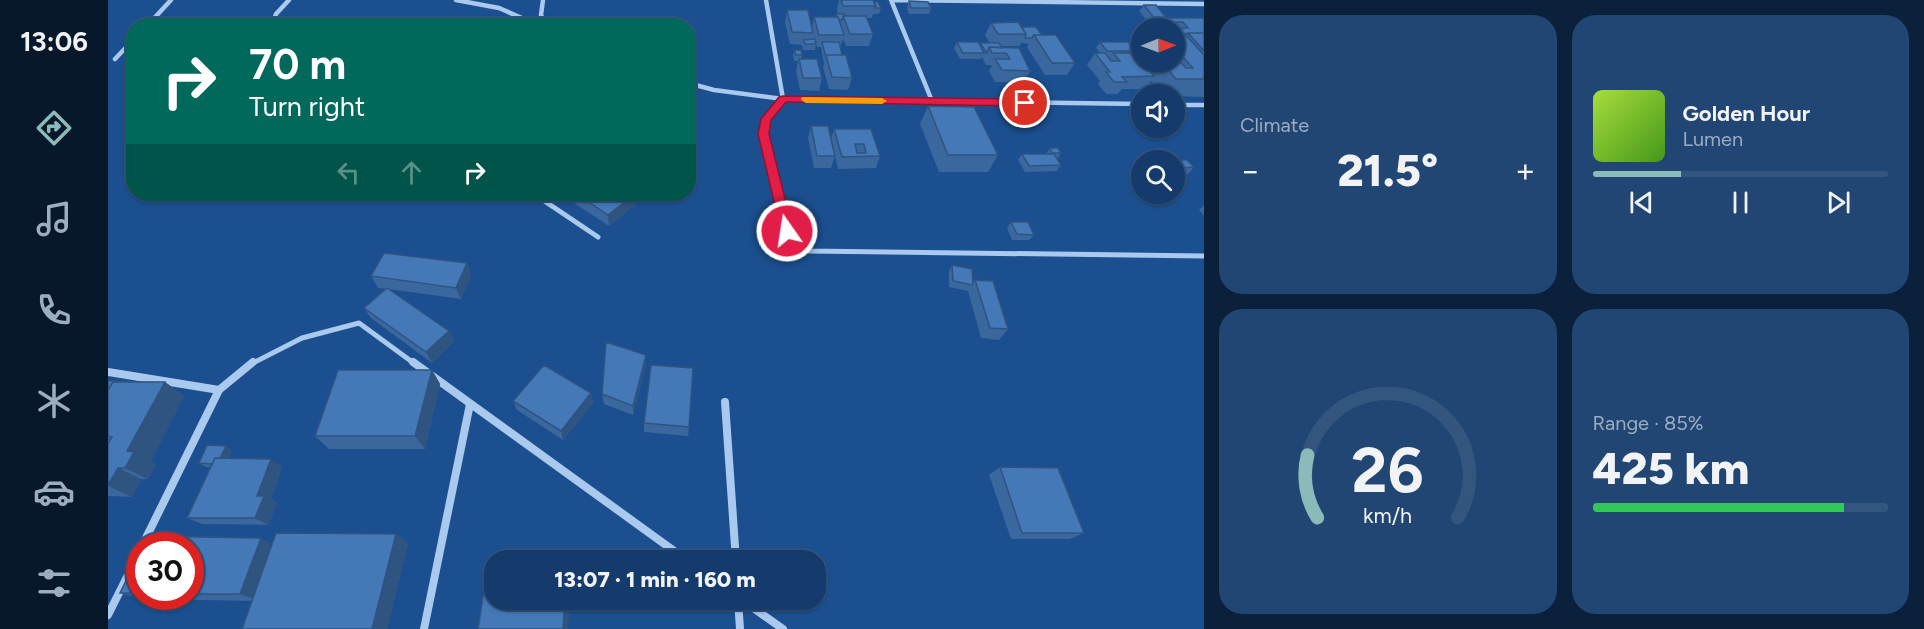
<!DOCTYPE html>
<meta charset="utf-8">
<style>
:root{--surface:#143b6b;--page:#214673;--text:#f1f3f6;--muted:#9dadc1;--line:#33557e;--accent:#8bbbb9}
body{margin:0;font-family:Figtree,sans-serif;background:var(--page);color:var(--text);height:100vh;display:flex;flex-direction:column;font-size:22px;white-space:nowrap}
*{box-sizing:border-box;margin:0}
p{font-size:20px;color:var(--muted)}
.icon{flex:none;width:33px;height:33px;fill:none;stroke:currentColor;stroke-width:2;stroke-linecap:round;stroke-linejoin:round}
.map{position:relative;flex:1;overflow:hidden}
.sheet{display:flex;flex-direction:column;gap:15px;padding:15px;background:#0b203b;width:720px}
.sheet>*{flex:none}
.guide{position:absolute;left:18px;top:18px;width:570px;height:183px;border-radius:24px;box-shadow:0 2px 4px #0004,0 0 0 2px var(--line);background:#00695c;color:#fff;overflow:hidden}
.needle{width:39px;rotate:89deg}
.buttons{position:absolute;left:1023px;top:18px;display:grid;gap:12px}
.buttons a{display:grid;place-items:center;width:54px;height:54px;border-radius:50%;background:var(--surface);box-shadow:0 2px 4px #0004,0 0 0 2px var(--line);font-size:30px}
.speed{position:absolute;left:18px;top:532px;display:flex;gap:12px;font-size:30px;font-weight:700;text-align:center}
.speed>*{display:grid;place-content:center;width:78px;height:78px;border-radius:50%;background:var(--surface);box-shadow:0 2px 4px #0004,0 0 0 2px var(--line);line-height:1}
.speed .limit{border:9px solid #d22;background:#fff;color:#111}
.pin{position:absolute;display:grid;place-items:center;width:51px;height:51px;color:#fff;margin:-26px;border:3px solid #fff;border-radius:50%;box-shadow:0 2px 6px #0007}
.me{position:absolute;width:66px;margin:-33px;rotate:347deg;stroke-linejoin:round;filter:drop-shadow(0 0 4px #0008)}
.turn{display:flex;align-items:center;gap:21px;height:126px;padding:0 24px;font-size:27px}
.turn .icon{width:78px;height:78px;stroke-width:2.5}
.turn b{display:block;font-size:42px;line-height:51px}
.lanes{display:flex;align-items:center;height:57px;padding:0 24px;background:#0003;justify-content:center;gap:30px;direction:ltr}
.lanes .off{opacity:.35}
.big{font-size:45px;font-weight:800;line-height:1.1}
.sheet .card{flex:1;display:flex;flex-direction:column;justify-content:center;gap:9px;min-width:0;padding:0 21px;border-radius:24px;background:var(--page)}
.sheet .dial{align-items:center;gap:0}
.dial svg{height:156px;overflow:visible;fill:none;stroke:var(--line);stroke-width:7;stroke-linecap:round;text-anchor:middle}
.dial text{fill:var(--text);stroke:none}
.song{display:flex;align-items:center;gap:18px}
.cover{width:72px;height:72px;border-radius:9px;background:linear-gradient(135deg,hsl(80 70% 55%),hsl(100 70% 35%))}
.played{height:6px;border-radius:3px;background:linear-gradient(90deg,var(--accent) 30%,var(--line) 30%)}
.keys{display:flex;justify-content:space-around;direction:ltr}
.heat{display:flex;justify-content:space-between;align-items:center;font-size:33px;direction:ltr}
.charge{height:9px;border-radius:4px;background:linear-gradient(90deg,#34c759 85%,var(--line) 0)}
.sheet .tiles{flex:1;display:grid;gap:15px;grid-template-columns:repeat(2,1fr)}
.trip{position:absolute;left:376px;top:550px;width:342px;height:60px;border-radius:24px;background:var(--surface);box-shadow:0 2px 4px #0004,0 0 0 2px var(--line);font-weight:800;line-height:60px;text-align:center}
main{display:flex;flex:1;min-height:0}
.dock{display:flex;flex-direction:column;width:108px;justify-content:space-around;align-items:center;background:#08182b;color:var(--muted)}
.dock .icon{width:42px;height:42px}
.dock .selected{color:var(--accent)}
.dock b{font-size:27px;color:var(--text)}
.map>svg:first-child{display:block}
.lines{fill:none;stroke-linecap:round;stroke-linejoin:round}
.minor-far2{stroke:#a9c9ee;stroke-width:4.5}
.minor-far1{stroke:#a9c9ee;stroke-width:5}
.minor{stroke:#a9c9ee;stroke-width:8}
.wall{fill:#3a679d}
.shaded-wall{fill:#305480}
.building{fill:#4478b7;stroke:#305480;stroke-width:1.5;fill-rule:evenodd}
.route{fill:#e11d48;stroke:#92132f;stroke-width:1.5}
.slow{fill:#f59e0b}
</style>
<main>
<nav class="dock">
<b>13:06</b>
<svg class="icon selected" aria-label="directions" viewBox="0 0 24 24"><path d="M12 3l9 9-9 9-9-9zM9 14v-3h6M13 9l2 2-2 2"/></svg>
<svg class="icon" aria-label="music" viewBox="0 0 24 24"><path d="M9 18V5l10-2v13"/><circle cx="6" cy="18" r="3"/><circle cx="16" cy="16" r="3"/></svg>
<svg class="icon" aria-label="phone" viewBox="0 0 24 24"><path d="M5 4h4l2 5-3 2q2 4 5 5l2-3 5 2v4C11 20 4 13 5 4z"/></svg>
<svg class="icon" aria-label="climate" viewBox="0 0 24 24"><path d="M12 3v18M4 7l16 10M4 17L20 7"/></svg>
<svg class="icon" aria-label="car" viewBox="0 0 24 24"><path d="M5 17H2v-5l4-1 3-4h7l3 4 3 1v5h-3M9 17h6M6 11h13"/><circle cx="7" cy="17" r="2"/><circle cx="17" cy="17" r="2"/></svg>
<svg class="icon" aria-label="filters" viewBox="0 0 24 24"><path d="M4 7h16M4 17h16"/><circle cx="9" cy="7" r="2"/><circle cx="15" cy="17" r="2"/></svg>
</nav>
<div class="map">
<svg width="1096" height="629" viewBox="0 0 1096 629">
<rect width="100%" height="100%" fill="#1b4f8f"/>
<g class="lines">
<!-- minor-far2 -->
<path class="minor-far2" d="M 348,0 L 391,8 L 432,26
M 435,0 L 433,15 L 438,26
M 658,0 L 675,99 C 653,125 653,126 661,159
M 783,0 L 1096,4
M 783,0 L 824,101
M 39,26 L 63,0
M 164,26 L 168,14 L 181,0
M 7,59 L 26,39
M 580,83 L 606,90 L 675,99 L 1034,104
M 1066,105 L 1096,105"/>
<!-- minor-far1 -->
<path class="minor-far1" d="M 661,157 L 679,231 L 685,242 L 701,251 L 1096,256
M 426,194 L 490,237
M 143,364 L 194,338 L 251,323 L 307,364"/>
<!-- minor -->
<path class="minor" d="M 305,362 L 580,561
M 0,372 L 111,390
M 617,402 L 628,561
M 34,546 L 111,390 L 145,362
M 630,600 L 632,629
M 634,600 L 675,629
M 0,615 L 32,551
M 316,629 L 362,404"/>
</g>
<!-- wall -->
<path class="wall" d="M 731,0 L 765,0 L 766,2 L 773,8 L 771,14 L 765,14 L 764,18 L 759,18 L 765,34 L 761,46 L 738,46 L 735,39 L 732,47 L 734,55 L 744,78 L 740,90 L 721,89 L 715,67 L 716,64 L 713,47 L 709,47 L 708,45 L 707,50 L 695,50 L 694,45 L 682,44 L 677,22 L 679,10 L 704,28 L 706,17 L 727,17 L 728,14 L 730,14 L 729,9 Z
M 801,1 L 823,8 L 821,14 L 801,14 L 799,8 Z
M 1036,5 L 1059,18 L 1096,18 L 1096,97 L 1066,96 L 1066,94 L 1053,94 L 1043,81 L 1037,89 L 1014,89 L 1010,94 L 998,94 L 990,84 L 992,81 L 979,65 L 987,53 L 992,53 L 988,48 L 992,42 L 1024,47 L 1026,44 L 1034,44 L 1034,62 L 1066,62 L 1066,28 L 1051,28 L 1053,25 L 1043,25 L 1031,11 Z
M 883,23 L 914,27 L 934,35 L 967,63 L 959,75 L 937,75 L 919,47 L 921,44 L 913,43 L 912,46 L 894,46 L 922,71 L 915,83 L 887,82 L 881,71 L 884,65 L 878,65 L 874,57 L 873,59 L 852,59 L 846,48 L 849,42 L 871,45 L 872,43 L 882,43 L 877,35 Z
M 686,50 L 694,55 L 693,59 L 714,78 L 711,91 L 692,90 L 688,71 L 690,61 L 686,61 L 685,56 Z
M 820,106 L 890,155 L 880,172 L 831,172 L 812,124 Z
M 703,126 L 723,139 L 726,129 L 763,129 L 772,156 L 768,168 L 730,169 L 727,156 L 723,168 L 706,168 L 700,138 Z
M 1043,128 L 1063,128 L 1061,130 L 1045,130 Z
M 942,148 L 953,153 L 949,159 L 953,165 L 949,171 L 917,172 L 910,160 L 914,154 L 938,154 Z
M 1069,160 L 1086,167 L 1080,174 L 1070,174 L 1066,170 L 1066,163 Z
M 462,194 L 533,194 L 533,200 L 501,226 L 463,201 Z
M 1096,205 L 1096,216 L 1091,210 Z
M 903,222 L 926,235 L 921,240 L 904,240 L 899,228 Z
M 359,263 L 363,275 L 353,299 L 280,289 L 341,331 L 346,341 L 324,363 L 263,318 L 256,308 L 279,289 L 270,288 L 263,276 Z
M 844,265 L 865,283 L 867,280 L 900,329 L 891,340 L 873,338 L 860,291 L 841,287 L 841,271 Z
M 538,355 L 538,365 L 525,415 L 496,404 L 494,394 Z
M 324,370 L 332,384 L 317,449 L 221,449 L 207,436 Z
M 0,381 L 57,382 L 76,396 L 43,461 L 48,464 L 40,479 L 33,479 L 24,497 L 0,496 Z
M 483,393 L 485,403 L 455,440 L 409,410 L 405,401 Z
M 536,423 L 581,427 L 580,436 L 536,432 Z
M 124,450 L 121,458 L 174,467 L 163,499 L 169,503 L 160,525 L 94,524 L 79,518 L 103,467 L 98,467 L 91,463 Z
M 892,467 L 976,533 L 962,539 L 903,539 L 881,475 Z
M 288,534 L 300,543 L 279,629 L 134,629 L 144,601 L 38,599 L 12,593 L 32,552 L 32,597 L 82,597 L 82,546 L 165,543 Z
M 656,600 L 681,600 L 678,608 L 676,610 Z"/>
<!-- shaded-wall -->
<path class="shaded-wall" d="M 527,194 L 533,194 L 533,200 L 501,226 L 500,215 Z
M 359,263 L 363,275 L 353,299 L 348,288 Z
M 341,331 L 346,341 L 324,363 L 318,352 Z
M 538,355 L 538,365 L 525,415 L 525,406 Z
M 324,370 L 332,384 L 317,449 L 307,436 Z
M 57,382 L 76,396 L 43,461 L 48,464 L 40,479 L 17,468 L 19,451 Z
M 483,393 L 485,403 L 455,440 L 453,431 Z
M 118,446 L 124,450 L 116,468 L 110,464 Z
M 163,459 L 174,467 L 163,499 L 169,503 L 160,525 L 147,518 L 149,496 Z
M 10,468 L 33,479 L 24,497 L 0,486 Z
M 288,534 L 300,543 L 279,629 L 264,629 Z
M 153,538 L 172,547 L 152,601 L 132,594 Z
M 457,600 L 462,600 L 460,629 L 455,629 Z"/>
<!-- building -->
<path class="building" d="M 733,0 L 765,0 L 768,6 L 735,6 Z
M 801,1 L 820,2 L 823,8 L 803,8 Z
M 766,2 L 770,2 L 773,8 L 767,8 Z
M 1036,5 L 1048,5 L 1059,19 L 1047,19 Z
M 679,10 L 700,10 L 705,33 L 684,32 Z
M 728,14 L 736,14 L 737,16 L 735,16 L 734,20 L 731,20 Z
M 735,16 L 758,16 L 765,34 L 742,34 Z
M 706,17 L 730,17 L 736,35 L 711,35 Z
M 1058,18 L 1096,18 L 1096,33 L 1080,33 L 1081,34 L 1077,34 L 1075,32 L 1071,31 L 1067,28 L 1080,28 L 1075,22 L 1062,22 Z
M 910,22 L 918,34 L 890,34 L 883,23 Z
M 914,27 L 928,27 L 934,35 L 926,35 L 924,38 L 917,38 L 918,34 Z
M 1066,31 L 1075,32 L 1096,55 L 1096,79 L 1068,79 L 1054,62 L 1066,62 L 1066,55 L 1078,68 L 1085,68 L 1066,47 Z
M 1080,33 L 1096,33 L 1096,51 Z
M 926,35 L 948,35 L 967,63 L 944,63 Z
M 707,39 L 708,44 L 697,44 L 695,40 Z
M 714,42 L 731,42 L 734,55 L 718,55 L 718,57 Z
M 849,42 L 870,42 L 876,53 L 855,53 Z
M 992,42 L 1020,42 L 1028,51 L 999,51 Z
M 872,43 L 891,43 L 894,48 L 881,47 L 879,53 Z
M 1026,44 L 1034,44 L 1034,47 L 1031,49 Z
M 881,47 L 911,48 L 922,71 L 894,70 L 887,59 L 902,59 L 898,53 L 884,53 Z
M 686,50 L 693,50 L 694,55 L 688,55 Z
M 987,53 L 997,53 L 1003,61 L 1012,61 L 1005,53 L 1022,53 L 1029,61 L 1033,61 L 1046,76 L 1014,77 L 1019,82 L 1006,82 L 998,72 L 1002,72 Z
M 718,55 L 738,55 L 744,78 L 724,77 Z
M 691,59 L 709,59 L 714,78 L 695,78 Z
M 820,106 L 866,107 L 890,155 L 840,155 Z
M 703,126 L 720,126 L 727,156 L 709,156 Z
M 726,129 L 763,129 L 772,156 L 734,157 ZM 747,144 L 756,144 L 758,153 L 749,153 Z
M 942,148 L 950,148 L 953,153 L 944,153 Z
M 914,154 L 946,154 L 953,165 L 921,166 Z
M 1069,160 L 1079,160 L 1086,167 L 1076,168 Z
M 469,194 L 527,194 L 500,215 Z
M 903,222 L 920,222 L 926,235 L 909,234 Z
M 276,253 L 359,263 L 348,288 L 263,276 Z
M 844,265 L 864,269 L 865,283 L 864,285 L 845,281 Z
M 867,280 L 885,281 L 900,329 L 882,328 Z
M 279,288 L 341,331 L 318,352 L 256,308 Z
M 498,342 L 538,355 L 525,406 L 494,394 Z
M 436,365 L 483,393 L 453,431 L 405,401 Z
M 543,365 L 585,368 L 581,427 L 536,423 Z
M 230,370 L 324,370 L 307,436 L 207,436 Z
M 0,381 L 9,381 L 5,382 L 0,390 Z
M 5,382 L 57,382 L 19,451 L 26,452 L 17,468 L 10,468 L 0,485 L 0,444 L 4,437 L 0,436 L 0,390 Z
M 99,445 L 118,446 L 112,458 L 107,458 L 104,464 L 91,463 Z
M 107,458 L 163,459 L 149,496 L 156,496 L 147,518 L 79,518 Z
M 892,467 L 950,468 L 976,533 L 914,533 Z
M 168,533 L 288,534 L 264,629 L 134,629 Z
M 39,536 L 153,538 L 132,594 L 82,594 L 82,546 L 34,546 Z
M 32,552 L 32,593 L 12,593 Z
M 378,576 L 387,576 L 387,600 L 457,600 L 455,629 L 370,629 Z
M 663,600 L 681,600 L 678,608 Z"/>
<!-- route -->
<path class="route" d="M 675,96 L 917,99 L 922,103 L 917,106 L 678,102 L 663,120 L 661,134 L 685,231 L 679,236 L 673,231 L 650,134 L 653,119 L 671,97 Z"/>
<!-- slow -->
<path class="slow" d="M 694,97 L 774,98 L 779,101 L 774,104 L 698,103 L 693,100 Z"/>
</svg>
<div class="buttons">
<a><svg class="needle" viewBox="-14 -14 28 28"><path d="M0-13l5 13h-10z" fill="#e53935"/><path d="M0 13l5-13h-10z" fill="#9dadc1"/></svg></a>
<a><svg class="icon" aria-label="sound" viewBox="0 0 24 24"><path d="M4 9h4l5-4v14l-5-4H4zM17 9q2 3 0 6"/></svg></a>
<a><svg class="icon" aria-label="search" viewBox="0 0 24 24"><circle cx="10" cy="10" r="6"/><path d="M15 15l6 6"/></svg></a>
</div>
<div class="speed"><div class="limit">30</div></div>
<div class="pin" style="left:917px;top:103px;background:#d93025"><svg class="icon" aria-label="arrive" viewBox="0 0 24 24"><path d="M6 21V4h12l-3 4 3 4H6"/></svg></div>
<svg class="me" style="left:679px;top:231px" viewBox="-20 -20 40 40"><circle r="17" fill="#e11d48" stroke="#fff" stroke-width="3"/><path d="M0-11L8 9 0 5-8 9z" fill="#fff"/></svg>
<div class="trip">13:07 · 1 min · 160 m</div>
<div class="guide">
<div class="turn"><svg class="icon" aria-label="right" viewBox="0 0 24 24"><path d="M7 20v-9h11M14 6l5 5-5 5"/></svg><div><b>70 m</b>Turn right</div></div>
<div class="lanes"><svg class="icon off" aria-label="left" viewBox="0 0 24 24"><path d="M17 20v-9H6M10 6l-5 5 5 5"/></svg><svg class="icon off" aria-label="ahead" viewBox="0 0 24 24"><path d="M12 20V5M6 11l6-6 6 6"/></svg><svg class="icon" aria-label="right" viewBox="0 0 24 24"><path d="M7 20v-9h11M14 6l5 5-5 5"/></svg></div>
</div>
</div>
<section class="sheet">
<div class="tiles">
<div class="card"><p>Climate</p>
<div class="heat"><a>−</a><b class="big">21.5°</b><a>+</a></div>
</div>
<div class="card">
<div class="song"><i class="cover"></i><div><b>Golden Hour</b><p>Lumen</p></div></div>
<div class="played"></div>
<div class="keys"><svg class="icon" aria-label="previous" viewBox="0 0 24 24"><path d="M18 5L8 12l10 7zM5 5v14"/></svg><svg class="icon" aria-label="pause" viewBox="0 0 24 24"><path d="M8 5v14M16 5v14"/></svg><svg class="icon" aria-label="next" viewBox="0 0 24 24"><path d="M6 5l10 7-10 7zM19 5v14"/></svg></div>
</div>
<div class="card dial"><svg viewBox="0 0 100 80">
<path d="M14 69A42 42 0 1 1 86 69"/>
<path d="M14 69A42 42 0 0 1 9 37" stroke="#8bbbb9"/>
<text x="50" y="56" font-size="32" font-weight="700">26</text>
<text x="50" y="72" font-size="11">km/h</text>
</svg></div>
<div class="card"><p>Range · 85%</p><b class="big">425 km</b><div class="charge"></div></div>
</div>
</section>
</main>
